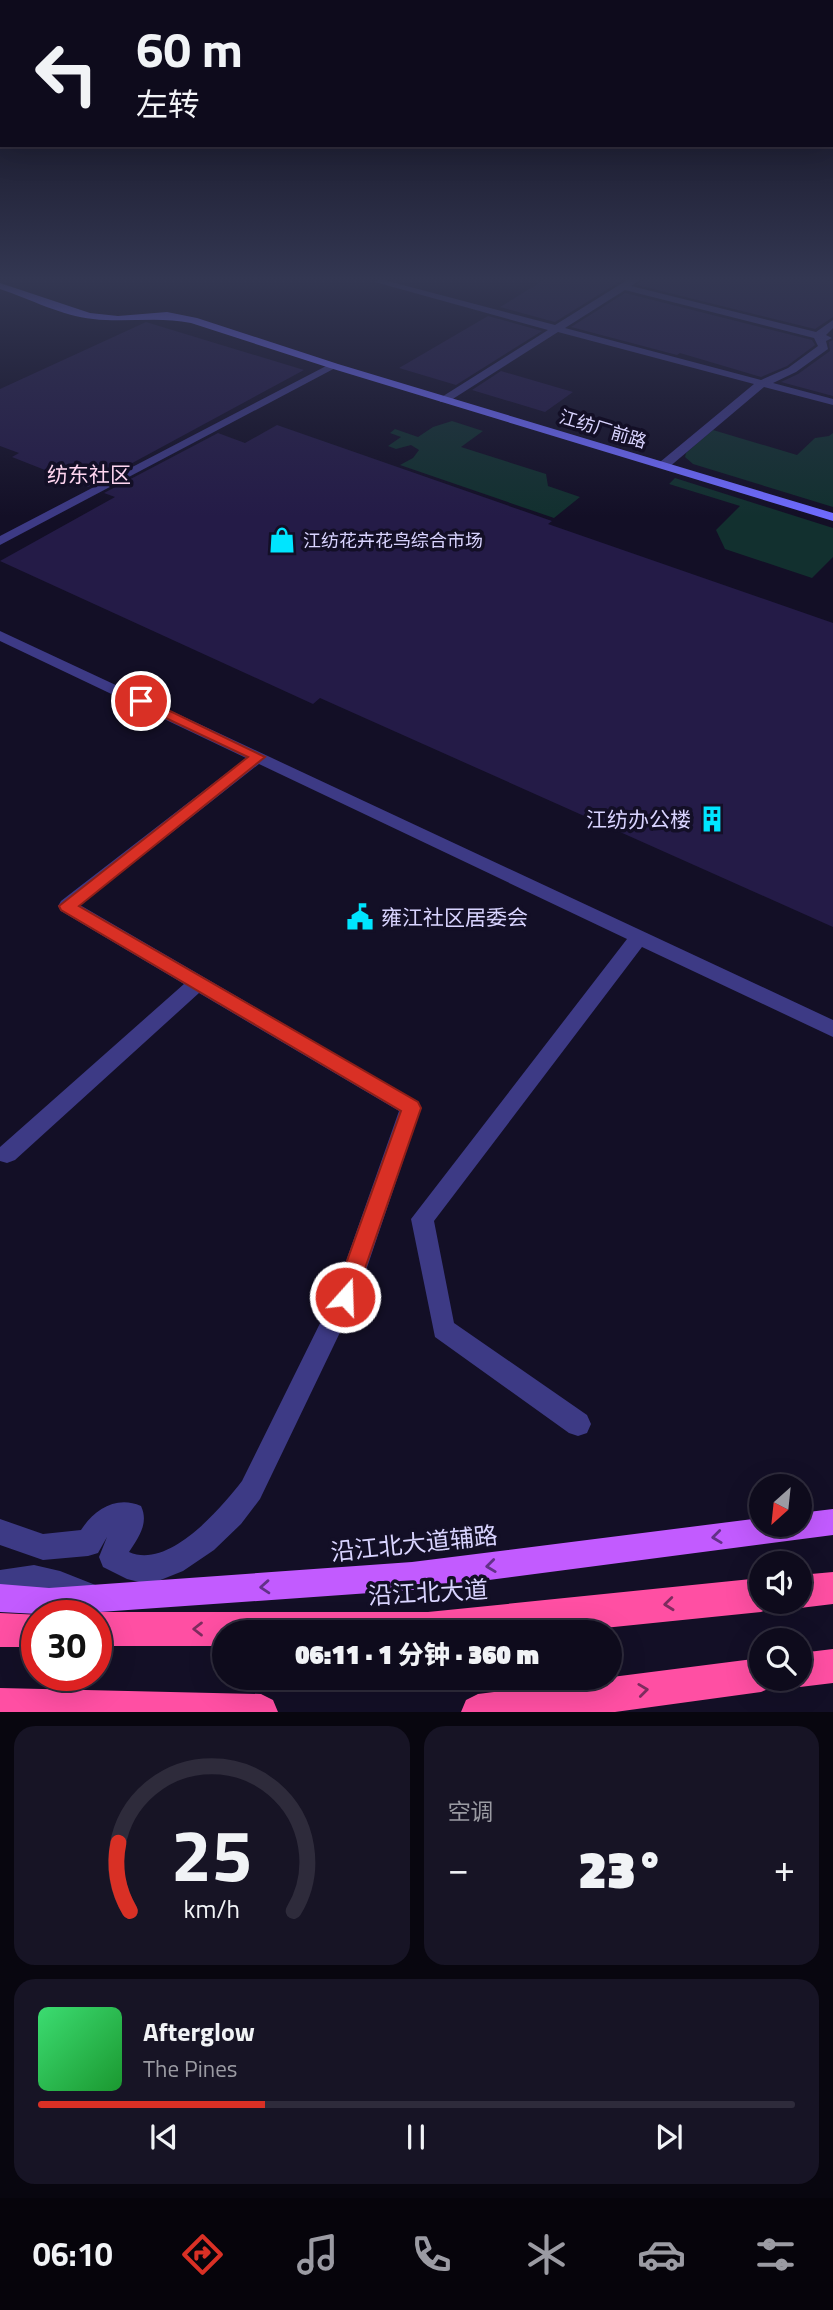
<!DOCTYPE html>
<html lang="zh">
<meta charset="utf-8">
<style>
:root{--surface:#0e0b1c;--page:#171425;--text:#f1f3f6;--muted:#9b9ba3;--line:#2e2b3b;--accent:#d93025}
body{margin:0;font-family:"Titillium Web","Noto Sans SC",sans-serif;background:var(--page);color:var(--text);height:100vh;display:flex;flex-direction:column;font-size:26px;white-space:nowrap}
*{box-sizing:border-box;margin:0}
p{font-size:23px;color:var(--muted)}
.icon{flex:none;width:38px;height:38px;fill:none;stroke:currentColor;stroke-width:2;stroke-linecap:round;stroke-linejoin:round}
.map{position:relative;height:1712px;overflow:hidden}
.panel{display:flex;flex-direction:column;gap:14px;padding:14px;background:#08060f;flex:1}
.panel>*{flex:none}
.banner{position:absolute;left:0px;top:0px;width:833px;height:147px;box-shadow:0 7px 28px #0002,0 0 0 2px var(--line);background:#0e0b1c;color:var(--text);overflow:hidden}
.needle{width:46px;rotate:207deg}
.fabs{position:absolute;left:749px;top:1474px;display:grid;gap:14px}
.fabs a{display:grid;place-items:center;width:63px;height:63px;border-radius:50%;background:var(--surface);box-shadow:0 7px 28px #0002,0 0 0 2px var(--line);font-size:35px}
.speed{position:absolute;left:21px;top:1600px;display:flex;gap:14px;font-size:35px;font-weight:700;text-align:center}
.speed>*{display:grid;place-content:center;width:91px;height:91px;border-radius:50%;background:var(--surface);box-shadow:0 7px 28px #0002,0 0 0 2px var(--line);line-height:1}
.speed .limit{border:10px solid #d22;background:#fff;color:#111}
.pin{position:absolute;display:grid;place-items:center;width:60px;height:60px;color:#fff;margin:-30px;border:4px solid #fff;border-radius:50%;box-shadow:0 2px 7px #0007}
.me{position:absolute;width:77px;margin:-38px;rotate:20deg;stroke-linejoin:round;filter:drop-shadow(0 0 5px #0008)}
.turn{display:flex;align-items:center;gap:24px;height:147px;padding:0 21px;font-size:32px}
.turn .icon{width:91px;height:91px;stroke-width:2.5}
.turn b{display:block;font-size:49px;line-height:60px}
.big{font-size:52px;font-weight:800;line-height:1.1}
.panel .widget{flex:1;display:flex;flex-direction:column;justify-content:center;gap:10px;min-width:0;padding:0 24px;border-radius:21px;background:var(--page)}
.panel .dial{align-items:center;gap:0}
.dial svg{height:182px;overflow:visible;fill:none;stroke:var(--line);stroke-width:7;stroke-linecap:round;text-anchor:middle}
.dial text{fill:var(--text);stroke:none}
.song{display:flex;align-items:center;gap:21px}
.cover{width:84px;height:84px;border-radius:10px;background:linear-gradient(135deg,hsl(140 70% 55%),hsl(130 70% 35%))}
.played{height:7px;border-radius:4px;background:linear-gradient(90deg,var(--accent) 30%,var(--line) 30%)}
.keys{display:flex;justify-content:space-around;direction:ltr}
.heat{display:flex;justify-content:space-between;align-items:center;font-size:38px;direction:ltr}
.panel .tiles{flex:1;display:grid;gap:14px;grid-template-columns:1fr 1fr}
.widget:last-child{grid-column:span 2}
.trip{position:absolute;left:212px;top:1620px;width:410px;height:70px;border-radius:35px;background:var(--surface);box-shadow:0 7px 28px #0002,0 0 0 2px var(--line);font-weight:800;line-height:70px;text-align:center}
.menu{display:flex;height:112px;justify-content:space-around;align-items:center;background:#06040b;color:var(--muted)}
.menu .icon{width:49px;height:49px}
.menu .active{color:var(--accent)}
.menu b{font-size:32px;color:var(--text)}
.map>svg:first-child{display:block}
.green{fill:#12302f}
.building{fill:#241b47}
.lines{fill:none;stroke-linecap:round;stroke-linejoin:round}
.street{fill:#3d3a85;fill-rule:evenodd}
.secondary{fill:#6f6bff;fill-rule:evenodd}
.primary{fill:#c25bff;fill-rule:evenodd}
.highway{fill:#ff4fa3;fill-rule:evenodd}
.oneway{stroke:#623188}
.oneway2{stroke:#7d2c5e}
.route{fill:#d93025;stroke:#8d1f18;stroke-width:2}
.labels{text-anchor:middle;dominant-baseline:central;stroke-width:7;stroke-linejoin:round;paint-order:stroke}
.far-street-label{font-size:18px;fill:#d9d4ff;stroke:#130f26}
.far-poi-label{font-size:18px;fill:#d9d4ff;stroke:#130f26;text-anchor:start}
.far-quarter-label{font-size:21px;fill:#ffd6f0;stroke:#130f26}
.poi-label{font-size:21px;fill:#d9d4ff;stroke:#130f26;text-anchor:end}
.near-street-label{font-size:24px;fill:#d9d4ff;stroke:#130f26}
</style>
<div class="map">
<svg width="833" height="1712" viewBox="0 0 833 1712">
<rect width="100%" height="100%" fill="#130f26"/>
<!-- green -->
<path class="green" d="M 452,421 L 483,431 L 461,447 L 546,474 L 548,486 L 580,497 L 554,518 L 400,465 L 413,458 L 419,450 L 411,445 L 396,449 L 388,446 L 401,437 L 390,433 L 395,429 L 418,437 L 433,427 Z
M 713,430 L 797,455 L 815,438 L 829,436 L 833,433 L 833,507 L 693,464 L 685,457 L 686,453 Z
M 675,478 L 833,528 L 833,557 L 812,578 L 725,549 L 716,530 L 740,506 L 669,484 Z"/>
<!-- building -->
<path class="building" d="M 549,277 L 627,277 L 555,322 L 500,307 Z
M 647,277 L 809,277 L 833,281 L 833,317 L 815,329 L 637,285 Z
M 625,293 L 812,340 L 815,345 L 787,366 L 761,377 L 680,353 L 677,355 L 571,327 Z
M 488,316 L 542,331 L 456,385 L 399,368 Z
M 146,322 L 304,370 L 88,487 L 12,457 L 19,453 L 0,446 L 0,389 Z
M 833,340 L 833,396 L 781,382 L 798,374 L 830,351 L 829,342 Z
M 501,371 L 573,392 L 545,412 L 472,390 Z
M 277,425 L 552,521 L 548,524 L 833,623 L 833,927 L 320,698 L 313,704 L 0,561 L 115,497 L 104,493 L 218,433 L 245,443 Z"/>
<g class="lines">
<!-- street -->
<path class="street" d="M 632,277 L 644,277 L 631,286 L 816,332 L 833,320 L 833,328 L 826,335 L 832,338 L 826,341 L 828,349 L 796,372 L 773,383 L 833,399 L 833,405 L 764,387 L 668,468 L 660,468 L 660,462 L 754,384 L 558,332 L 448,402 L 440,402 L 440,398 L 548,330 L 375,282 L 380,279 L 555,325 ZM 625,290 L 814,338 L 818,346 L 788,368 L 761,380 L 565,328 Z
M 330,364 L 339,366 L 0,545 L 0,536 Z
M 0,631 L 833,1020 L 833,1037 L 642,947 L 434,1221 L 454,1323 L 587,1415 L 591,1424 L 587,1433 L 578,1436 L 569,1433 L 435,1337 L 411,1219 L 627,939 L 259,764 L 80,905 L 418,1102 L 421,1108 L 357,1297 L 260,1499 L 241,1524 L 214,1550 L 183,1571 L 158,1581 L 143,1583 L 127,1579 L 103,1567 L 99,1557 L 107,1537 L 98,1553 L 88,1556 L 43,1560 L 0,1545 L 0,1519 L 43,1534 L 81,1530 C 94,1510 116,1495 141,1506 C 149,1523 139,1537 129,1552 C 169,1570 221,1508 242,1481 L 334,1295 L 399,1111 L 199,993 L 15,1160 L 7,1163 L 0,1161 L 0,1147 L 184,984 L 61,911 L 58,906 L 61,901 L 246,758 L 0,641 Z
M 34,1565 L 60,1571 L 98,1586 L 102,1596 L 98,1606 L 88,1610 L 34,1593 L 0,1598 L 0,1570 Z"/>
<!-- secondary -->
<path class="secondary" d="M 0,283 L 90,313 L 118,316 L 167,312 L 197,318 L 338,364 L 833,513 L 833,521 L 330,368 L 191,323 C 158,316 126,323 93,319 C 62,316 30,299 0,289 Z"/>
<!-- primary -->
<path class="primary" d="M 833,1509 L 833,1535 L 412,1590 L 57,1615 L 0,1612 L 0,1584 L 49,1588 L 412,1562 L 761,1518 L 761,1524 L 800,1524 L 800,1513 Z"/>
<!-- highway -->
<path class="highway" d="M 833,1572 L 833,1604 L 800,1608 L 788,1603 L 800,1601 L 800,1575 Z
M 761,1578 L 761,1601 L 775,1601 L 773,1607 L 761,1612 L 555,1633 L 224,1633 L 224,1646 L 96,1646 L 96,1615 L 89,1615 L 96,1612 L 428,1612 Z
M 0,1613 L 42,1615 L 37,1615 L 37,1647 L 0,1647 Z
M 833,1649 L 833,1683 L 800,1687 L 788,1682 L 786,1678 L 800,1678 L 800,1653 Z
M 761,1658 L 761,1678 L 777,1678 L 773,1687 L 761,1692 L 615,1712 L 461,1712 L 466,1700 L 478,1694 Z
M 0,1688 L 261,1694 L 273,1700 L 278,1712 L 0,1712 Z"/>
</g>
<!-- one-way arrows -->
<defs><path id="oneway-chevron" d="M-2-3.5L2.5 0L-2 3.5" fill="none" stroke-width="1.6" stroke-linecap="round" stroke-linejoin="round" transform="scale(1.75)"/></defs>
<g class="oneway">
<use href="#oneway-chevron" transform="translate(717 1537) rotate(173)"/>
<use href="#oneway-chevron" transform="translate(491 1566) rotate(173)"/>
<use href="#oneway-chevron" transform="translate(265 1587) rotate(176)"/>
</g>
<g class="oneway2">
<use href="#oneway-chevron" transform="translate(669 1604) rotate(174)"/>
<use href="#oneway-chevron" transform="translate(198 1629) rotate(180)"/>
<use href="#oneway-chevron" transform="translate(643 1690) rotate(-7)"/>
</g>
<!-- sky -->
<linearGradient id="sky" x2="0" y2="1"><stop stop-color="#0a0815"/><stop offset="0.54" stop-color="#333752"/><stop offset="1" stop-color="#333752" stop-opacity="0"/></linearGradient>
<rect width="833" height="517" fill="url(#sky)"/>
<!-- route -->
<path class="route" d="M 141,697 L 265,757 L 79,906 L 418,1102 L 421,1108 L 355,1297 L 352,1304 L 345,1307 L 337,1304 L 334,1297 L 401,1111 L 61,910 L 59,906 L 248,757 L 136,704 L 134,701 Z"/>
<!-- icons -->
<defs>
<g id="shop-bare" transform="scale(2.1)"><path d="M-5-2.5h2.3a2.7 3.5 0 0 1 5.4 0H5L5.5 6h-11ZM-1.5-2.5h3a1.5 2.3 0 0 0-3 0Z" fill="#00e5ff" stroke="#130f26" stroke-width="2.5" paint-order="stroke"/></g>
<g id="building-bare" transform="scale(2.1)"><path d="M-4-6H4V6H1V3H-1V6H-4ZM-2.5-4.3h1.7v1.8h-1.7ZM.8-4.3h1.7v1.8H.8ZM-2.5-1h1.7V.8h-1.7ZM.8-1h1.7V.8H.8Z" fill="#00e5ff" stroke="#130f26" stroke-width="2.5" paint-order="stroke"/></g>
<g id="civic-bare" transform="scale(2.1)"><path d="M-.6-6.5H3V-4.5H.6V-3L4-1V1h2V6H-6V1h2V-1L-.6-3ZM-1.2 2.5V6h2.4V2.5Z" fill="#00e5ff" stroke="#130f26" stroke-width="2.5" paint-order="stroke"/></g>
</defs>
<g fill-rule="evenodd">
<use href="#shop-bare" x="282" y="540"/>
<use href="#building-bare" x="712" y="819"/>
<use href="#civic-bare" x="360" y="917"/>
</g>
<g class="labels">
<!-- far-street labels -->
<g class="far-street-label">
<text transform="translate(603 429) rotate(17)">江纺厂前路</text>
</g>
<!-- far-poi labels -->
<g class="far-poi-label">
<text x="303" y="540">江纺花卉花鸟综合市场</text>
</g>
<!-- far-quarter labels -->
<g class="far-quarter-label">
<text x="89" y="474">纺东社区</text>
</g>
<!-- poi labels -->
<g class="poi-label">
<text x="691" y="819">江纺办公楼</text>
<text x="381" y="917" text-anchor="start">雍江社区居委会</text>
</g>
<!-- near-street labels -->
<g class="near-street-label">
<text transform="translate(414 1543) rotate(-6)">沿江北大道辅路</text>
<text transform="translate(428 1592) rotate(-3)">沿江北大道</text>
</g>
</g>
</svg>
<div class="fabs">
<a><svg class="needle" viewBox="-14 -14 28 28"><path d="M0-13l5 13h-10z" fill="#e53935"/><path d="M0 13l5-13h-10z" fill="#9b9ba3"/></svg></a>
<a><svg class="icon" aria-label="sound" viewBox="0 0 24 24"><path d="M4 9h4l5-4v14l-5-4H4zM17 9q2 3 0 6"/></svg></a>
<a><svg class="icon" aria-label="search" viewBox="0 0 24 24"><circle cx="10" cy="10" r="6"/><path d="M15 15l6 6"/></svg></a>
</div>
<div class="speed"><div class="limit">30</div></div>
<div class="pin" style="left:141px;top:701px;background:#d93025"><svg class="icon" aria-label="arrive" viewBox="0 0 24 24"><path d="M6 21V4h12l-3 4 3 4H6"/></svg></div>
<svg class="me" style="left:345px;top:1297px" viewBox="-20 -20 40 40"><circle r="17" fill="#d93025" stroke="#fff" stroke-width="3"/><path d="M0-11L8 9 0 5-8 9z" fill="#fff"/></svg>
<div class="trip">06:11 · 1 分钟 · 360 m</div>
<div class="banner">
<div class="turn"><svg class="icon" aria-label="left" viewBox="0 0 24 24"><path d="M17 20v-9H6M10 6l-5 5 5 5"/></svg><div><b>60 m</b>左转</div></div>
</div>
</div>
<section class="panel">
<div class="tiles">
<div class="widget dial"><svg viewBox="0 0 100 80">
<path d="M14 69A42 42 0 1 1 86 69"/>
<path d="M14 69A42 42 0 0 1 9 39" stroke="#d93025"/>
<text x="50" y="56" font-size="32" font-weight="700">25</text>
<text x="50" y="72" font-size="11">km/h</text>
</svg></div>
<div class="widget"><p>空调</p>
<div class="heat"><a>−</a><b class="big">23°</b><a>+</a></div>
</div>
<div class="widget">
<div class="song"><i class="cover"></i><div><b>Afterglow</b><p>The Pines</p></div></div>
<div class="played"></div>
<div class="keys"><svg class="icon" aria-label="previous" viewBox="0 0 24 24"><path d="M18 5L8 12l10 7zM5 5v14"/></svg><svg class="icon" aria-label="pause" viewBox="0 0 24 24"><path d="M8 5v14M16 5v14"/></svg><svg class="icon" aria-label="next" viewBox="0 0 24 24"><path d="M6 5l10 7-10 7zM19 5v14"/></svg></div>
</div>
</div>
</section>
<nav class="menu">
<b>06:10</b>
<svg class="icon active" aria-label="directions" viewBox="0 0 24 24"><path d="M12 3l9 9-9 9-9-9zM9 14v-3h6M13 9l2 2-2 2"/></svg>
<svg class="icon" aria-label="music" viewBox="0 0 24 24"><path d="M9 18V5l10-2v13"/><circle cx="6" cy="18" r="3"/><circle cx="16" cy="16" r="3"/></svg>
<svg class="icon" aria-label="phone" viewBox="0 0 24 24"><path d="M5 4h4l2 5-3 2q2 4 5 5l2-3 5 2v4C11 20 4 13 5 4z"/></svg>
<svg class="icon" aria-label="climate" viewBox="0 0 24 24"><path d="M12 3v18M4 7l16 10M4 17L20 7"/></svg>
<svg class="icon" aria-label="car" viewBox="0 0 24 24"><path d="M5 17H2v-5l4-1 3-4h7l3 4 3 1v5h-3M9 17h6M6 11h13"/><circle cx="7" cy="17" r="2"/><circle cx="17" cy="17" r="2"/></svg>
<svg class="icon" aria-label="filters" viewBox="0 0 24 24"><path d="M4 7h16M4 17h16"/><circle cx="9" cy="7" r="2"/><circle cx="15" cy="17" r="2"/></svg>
</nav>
